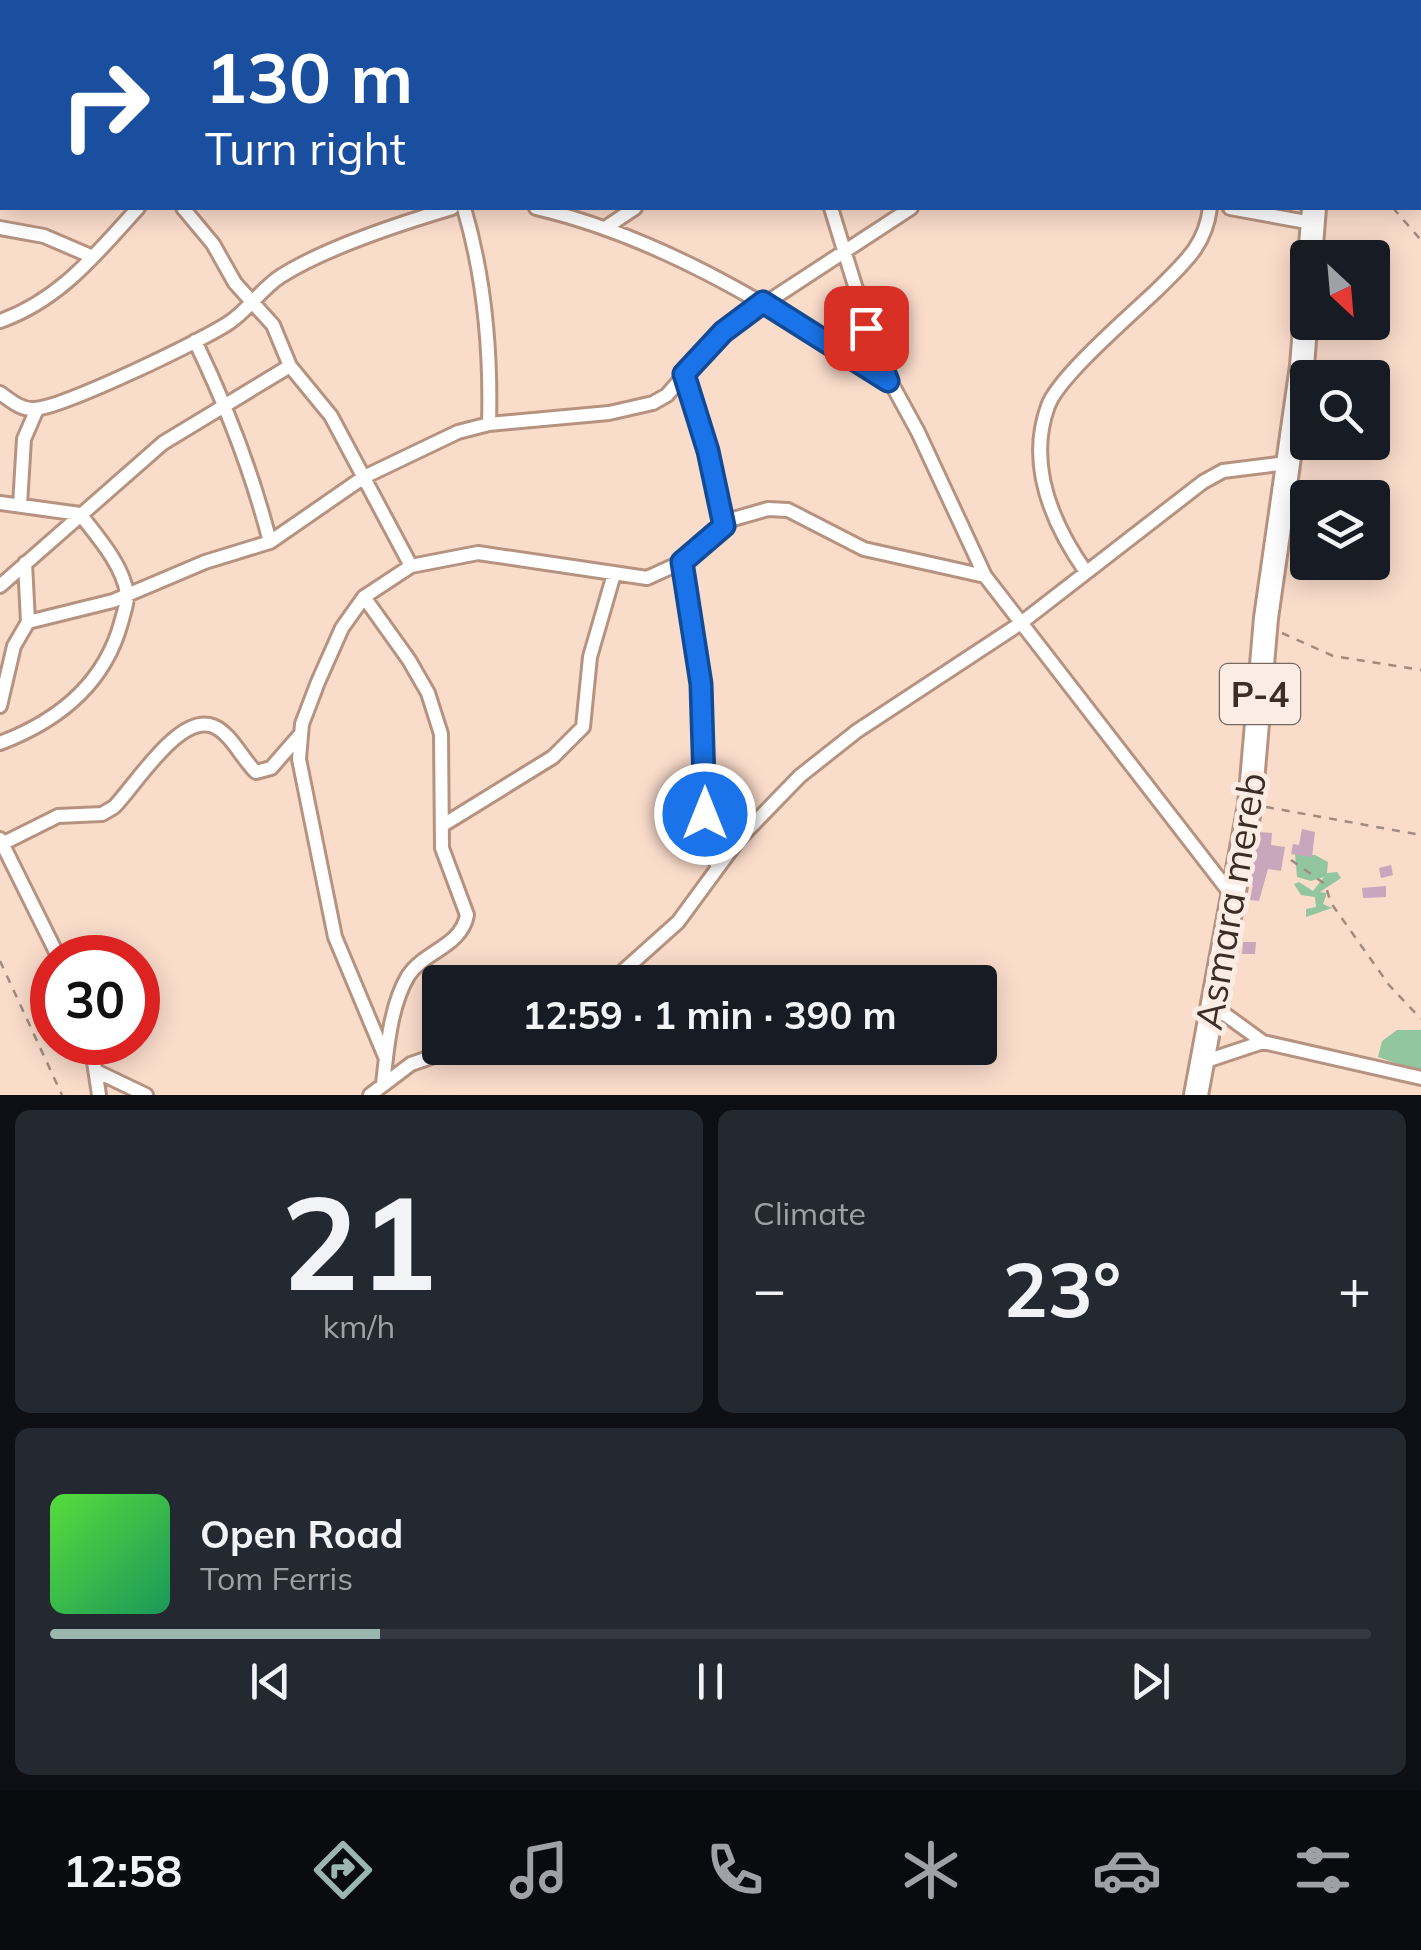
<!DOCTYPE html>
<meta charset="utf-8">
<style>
:root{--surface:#171b24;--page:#242831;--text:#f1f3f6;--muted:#9ea1a6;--line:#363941;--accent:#9bb6ae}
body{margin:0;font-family:Mulish,sans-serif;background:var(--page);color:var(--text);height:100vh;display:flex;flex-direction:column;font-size:38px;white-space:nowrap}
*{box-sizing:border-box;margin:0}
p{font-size:32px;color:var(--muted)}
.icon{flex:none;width:55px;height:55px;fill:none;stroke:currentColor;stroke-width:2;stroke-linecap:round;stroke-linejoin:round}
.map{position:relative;height:1095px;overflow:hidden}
.sheet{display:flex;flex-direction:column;gap:15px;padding:15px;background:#0d0f14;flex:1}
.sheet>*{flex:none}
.top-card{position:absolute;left:0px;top:0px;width:1422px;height:210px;box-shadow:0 5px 25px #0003;background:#1a4fa0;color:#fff;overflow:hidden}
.needle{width:65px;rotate:154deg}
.buttons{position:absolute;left:1290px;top:240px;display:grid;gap:20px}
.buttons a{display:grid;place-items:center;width:100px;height:100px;border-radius:10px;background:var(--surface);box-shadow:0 5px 25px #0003;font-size:50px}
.speed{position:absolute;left:30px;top:935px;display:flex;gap:20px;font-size:50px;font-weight:700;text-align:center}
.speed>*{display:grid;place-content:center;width:130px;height:130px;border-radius:50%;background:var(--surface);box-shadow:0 5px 25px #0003;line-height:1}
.speed .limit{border:15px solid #d22;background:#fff;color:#111}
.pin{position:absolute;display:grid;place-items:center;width:85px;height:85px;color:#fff;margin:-42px;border-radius:20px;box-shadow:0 5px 15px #0006}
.me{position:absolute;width:110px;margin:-55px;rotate:0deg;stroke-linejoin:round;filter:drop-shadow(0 0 8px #0008)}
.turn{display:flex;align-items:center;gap:35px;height:210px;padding:0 40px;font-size:45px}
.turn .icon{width:130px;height:130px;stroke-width:2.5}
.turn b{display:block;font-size:70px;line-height:85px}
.big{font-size:75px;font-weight:700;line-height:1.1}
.sheet .widget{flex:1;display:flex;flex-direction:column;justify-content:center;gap:15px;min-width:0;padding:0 35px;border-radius:15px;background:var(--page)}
.sheet .dial{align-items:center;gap:0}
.dial b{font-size:130px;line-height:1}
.song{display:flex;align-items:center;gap:30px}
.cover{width:120px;height:120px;border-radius:15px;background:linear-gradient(135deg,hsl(110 70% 55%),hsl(150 70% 35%))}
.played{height:10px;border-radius:5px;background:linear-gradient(90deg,var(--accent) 25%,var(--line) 25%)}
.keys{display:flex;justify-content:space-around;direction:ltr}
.heat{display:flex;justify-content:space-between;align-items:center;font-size:55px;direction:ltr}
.sheet .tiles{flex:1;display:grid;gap:15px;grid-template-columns:1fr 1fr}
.widget:last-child{grid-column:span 2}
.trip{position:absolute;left:422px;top:965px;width:575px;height:100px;border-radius:10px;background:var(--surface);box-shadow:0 5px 25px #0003;font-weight:700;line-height:100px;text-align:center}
.dock{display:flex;height:160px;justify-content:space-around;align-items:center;background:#090b0e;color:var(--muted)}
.dock .icon{width:70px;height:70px}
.dock .active{color:var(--accent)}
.dock b{font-size:45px;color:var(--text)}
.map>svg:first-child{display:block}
.green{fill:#92c69f}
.building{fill:#c8a6bc}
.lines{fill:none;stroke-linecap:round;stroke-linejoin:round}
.minor-casing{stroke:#b69380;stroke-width:18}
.trunk-casing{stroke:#b69380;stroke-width:28}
.path{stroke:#a18b7e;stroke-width:2.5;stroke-dasharray:8 8;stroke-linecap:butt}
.minor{stroke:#fff;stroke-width:12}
.trunk{stroke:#fff;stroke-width:22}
.route-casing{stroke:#114b97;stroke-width:25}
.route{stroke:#1a73e8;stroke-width:18}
.labels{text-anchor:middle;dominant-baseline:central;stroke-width:10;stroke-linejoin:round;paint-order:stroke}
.shield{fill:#fcede4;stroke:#76675f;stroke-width:2.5}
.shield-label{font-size:35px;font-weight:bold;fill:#3c2e26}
.street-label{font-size:38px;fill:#3c2e26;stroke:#fcede4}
</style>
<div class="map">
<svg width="1421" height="1095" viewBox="0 0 1421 1095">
<rect width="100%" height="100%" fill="#fadccb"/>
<!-- green -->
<path class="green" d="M 1295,854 L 1315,855 L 1328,862 L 1327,873 L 1337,872 L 1341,878 L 1320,892 L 1327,893 L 1323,904 L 1332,908 L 1306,917 L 1306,909 L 1316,907 L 1315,897 L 1301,895 L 1294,884 L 1299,882 L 1313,891 L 1324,877 L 1311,881 L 1297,877 Z
M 1397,1030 L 1421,1030 L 1421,1072 L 1378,1057 L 1382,1041 Z"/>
<!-- building -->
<path class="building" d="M 1302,829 L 1315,832 L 1312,857 L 1291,854 L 1293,844 L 1299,845 Z
M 1259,832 L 1272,833 L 1271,845 L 1285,847 L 1281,871 L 1268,869 L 1259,901 L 1250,900 L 1253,885 L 1249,884 Z
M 1391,865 L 1393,875 L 1381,878 L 1379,868 Z
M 1386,886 L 1386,897 L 1363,898 L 1362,888 Z
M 1243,942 L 1256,942 L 1255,954 L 1242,954 Z"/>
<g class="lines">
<!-- minor casing -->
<g class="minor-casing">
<path id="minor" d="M 13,0 L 16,2
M 302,0 L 305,2
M 477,0 L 483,2
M 904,0 L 904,2
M 1027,0 L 1028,2
M 1232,0 L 1238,2
M 173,2 L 186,2
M 223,2 L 230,0
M 395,2 L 397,0
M 547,2 L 549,0
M 622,2 L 624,0
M 928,2 L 931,0
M 0,87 L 2,84
M 183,208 L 213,244 L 235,283 L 273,325 L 290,366 L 331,416 L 411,566
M 464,208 C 484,276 491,353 489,424
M 536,208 C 665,238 774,309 885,379
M 831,208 L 877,357 L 918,432 L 985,576 L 1234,898
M 1230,208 L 1312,223
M 608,226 L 635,208
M 0,228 L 44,236 L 93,257
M 0,321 C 60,300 97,253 138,208
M 195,341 C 227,407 252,472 270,542
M 683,375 L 708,451 L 723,526
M 0,393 C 10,400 21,410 34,409 C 62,408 204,340 230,322 C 249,309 261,289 281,276 C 327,247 398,224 452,208
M 0,503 L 80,514 C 97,536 123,565 127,594 C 128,602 123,615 121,623 C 104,685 58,721 0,743
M 20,505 L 24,439 L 37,409
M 682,562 L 701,684 L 705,815 L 717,866
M 25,563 L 28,622
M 1086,572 C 1053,525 1026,466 1048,406 C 1058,377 1133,313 1158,289 C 1185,262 1205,246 1210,208
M 0,586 L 163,443 L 290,366
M 364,597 L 409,660 L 428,693 L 441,734 L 442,848 L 467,915 C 461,947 424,951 408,976 C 390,1006 387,1050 383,1084
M 0,706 L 14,646 L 28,622 L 113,601 L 205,562 L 270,542 L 364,477 L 458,432 L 489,424 L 609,413 L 653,403 L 667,395 L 723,331 L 911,208
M 443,825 L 553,757 L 583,727 L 590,657 L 614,574
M 0,839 L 59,958
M 2,844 L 58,816 L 102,814 L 114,807 C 135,786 179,713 213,726 C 231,733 242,759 256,772 L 271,768 L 299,736
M 611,982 L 678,922 L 739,839 L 800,776 L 857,731 L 1021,623 L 1203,482 L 1223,471 L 1287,463
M 1212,1005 L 1263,1042 L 1421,1078
M 91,1042 L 99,1095
M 386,1059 L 335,937 L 299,759 L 302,724 L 318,682 L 342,628 L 364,597 L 411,566 L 478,553 L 647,578 L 682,562 L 733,519 L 768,509 L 788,510 L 864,549 L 985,576
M 1203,1062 L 1263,1042
M 98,1072 L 146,1095
M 370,1095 L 411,1064 L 457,1048"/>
</g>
<!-- trunk casing -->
<g class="trunk-casing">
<path id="trunk" d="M 1330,2 L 1330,0
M 1310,258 L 1314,208
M 1196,1095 L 1250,805 L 1266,618 L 1302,366 L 1308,290"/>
</g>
<!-- path -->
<path class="path" d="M 1393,208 L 1421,240
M 1282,633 L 1333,656 L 1421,670
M 1266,807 L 1421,835
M 1291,860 L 1325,884 L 1331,903 L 1389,985 L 1421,1019
M 0,961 L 62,1095"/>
<!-- minor -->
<use href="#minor" class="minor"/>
<!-- trunk -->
<use href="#trunk" class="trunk"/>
</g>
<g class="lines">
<!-- route casing -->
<g class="route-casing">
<path id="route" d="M 705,814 L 701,684 L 682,562 L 724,526 L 708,451 L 684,374 L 723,332 L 763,302 L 888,381 L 866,328"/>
</g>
<!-- route -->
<use href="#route" class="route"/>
</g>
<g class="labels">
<!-- shield labels -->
<rect class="shield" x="1220" y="664" width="80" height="60" rx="8"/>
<g class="shield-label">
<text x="1260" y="694">P-4</text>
</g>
<!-- street labels -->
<g class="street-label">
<text transform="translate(1230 901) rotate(-80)">Asmara mereb</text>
</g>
</g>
</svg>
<div class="buttons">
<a><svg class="needle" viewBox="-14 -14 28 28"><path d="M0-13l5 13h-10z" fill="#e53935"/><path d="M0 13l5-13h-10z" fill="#9ea1a6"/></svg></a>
<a><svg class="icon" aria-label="search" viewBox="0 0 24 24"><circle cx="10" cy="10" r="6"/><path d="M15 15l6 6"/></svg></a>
<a><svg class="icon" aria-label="layers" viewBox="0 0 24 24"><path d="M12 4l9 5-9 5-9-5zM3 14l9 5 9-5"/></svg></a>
</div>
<div class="speed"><div class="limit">30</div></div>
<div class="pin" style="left:866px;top:328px;background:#d93025"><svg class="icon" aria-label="arrive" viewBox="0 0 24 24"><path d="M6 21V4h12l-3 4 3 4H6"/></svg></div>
<svg class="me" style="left:705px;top:814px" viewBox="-20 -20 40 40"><circle r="17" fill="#1a73e8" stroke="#fff" stroke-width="3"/><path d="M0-11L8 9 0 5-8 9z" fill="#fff"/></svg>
<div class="trip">12:59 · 1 min · 390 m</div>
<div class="top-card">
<div class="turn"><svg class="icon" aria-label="right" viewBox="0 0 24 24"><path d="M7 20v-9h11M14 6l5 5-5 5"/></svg><div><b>130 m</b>Turn right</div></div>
</div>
</div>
<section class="sheet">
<div class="tiles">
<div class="widget dial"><b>21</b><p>km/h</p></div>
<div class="widget"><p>Climate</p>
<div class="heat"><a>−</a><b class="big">23°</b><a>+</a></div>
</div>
<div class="widget">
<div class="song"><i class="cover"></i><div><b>Open Road</b><p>Tom Ferris</p></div></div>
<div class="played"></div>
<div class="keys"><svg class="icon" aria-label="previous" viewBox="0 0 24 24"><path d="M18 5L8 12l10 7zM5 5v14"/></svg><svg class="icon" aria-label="pause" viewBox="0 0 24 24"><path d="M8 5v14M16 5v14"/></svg><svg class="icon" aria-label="next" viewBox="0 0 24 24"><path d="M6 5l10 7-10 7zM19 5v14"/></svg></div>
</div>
</div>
</section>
<nav class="dock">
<b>12:58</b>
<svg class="icon active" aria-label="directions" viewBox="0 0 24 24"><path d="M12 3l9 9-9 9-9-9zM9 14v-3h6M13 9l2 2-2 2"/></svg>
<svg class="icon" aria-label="music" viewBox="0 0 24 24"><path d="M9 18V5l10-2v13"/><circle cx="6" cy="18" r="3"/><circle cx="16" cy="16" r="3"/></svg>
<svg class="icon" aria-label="phone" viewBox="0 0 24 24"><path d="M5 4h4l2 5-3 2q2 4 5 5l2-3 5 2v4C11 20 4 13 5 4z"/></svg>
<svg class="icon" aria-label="climate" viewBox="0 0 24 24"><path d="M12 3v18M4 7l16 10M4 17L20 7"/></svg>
<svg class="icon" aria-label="car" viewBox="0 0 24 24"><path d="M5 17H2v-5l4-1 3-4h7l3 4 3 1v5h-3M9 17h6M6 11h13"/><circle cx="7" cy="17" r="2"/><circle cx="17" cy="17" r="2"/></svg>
<svg class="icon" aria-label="filters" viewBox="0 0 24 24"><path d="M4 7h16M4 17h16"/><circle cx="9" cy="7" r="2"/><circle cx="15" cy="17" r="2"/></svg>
</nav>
